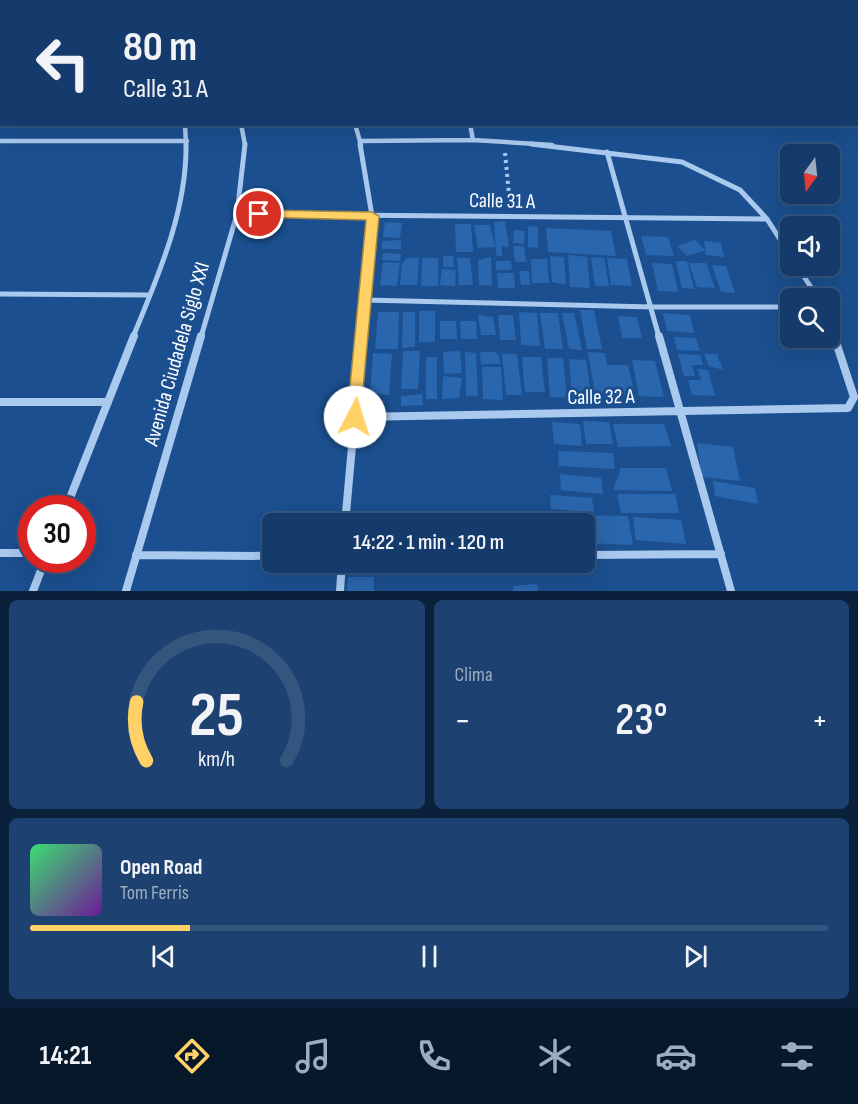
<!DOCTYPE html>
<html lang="es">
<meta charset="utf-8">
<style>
:root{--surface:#143b6b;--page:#1d4271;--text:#f1f3f6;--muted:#9dadc1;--line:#33557e;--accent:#ffd166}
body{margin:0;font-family:"Sofia Sans Condensed",sans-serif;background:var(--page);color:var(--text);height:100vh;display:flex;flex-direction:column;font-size:22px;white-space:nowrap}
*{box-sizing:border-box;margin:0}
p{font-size:20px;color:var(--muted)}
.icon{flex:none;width:33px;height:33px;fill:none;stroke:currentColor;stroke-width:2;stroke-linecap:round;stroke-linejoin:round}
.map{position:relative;height:591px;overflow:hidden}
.details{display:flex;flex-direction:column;gap:9px;padding:9px;background:#0b203b;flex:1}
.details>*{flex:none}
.hud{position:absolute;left:0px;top:0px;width:858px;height:126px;box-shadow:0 6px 24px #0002,0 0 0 2px var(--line);background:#143b6b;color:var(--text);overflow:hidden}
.needle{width:39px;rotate:195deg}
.controls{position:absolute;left:780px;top:144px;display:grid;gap:12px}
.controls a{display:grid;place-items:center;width:60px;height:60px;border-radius:9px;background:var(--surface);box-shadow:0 6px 24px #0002,0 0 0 2px var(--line);font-size:30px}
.speed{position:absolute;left:18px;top:495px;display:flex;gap:12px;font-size:30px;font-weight:700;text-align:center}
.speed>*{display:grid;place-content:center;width:78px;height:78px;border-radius:50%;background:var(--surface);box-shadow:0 6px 24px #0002,0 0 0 2px var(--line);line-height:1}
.speed .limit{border:9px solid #d22;background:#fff;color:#111}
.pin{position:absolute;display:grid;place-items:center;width:51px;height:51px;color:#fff;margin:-26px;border:3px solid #fff;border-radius:50%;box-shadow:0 2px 6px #0007}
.me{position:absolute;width:66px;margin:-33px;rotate:5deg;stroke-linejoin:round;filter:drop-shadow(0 0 4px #0008)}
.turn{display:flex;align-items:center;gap:21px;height:126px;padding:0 24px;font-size:27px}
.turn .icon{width:78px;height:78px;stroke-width:2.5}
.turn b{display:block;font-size:42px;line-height:51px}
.big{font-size:45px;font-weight:600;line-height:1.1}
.details .card{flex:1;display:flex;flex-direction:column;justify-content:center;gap:9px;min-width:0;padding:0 21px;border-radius:9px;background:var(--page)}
.details .dial{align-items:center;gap:0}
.dial svg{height:156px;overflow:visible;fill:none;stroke:var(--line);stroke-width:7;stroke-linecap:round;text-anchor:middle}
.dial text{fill:var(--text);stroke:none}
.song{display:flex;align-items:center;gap:18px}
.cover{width:72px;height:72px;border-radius:9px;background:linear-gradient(135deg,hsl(140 70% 55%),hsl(280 70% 35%))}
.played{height:6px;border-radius:3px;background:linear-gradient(90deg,var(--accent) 20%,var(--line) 20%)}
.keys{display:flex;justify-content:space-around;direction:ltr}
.heat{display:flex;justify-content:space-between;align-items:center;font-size:33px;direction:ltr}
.details .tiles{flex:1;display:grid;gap:9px;grid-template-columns:1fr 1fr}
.card:last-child{grid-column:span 2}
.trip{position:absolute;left:262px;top:513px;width:333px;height:60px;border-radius:9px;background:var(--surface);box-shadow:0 6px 24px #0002,0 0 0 2px var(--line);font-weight:600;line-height:60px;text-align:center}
.dock{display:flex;height:96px;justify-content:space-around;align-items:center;background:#08182b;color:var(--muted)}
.dock .icon{width:42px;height:42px}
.dock .current{color:var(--accent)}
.dock b{font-size:27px;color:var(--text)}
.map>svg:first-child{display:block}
.building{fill:#2a66ad}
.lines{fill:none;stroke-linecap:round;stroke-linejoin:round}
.path{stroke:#a9c9ee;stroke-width:4;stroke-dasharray:3 4;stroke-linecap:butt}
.service{stroke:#a9c9ee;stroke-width:3}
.minor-far2{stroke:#a9c9ee;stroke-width:4.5}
.minor-far1{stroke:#a9c9ee;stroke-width:5}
.minor{stroke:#a9c9ee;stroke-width:8}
.route{fill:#ffd166;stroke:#a68842;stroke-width:1.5}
.labels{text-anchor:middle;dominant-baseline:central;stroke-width:6;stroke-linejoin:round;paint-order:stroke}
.street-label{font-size:21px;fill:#fff;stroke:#1b4f8f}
</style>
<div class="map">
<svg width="858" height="591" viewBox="0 0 858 591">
<rect width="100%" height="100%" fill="#1b4f8f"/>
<!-- building -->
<path class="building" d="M 505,221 L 509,247 L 502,246 L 502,257 L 496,255 L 494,222 Z
M 385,222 L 402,223 L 400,238 L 383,237 Z
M 455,224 L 471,224 L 473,252 L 456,252 Z
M 474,225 L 490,225 L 495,247 L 478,248 Z
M 528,226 L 538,227 L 538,248 L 528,247 Z
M 546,228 L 611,231 L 616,256 L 548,252 Z
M 514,230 L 525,231 L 524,244 L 513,243 Z
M 641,236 L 668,237 L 674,256 L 646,255 Z
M 401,240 L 401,249 L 382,249 L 382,241 Z
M 695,240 L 705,250 L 687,256 L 677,246 Z
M 704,241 L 721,243 L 724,257 L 706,255 Z
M 513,246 L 524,246 L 526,262 L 515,262 Z
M 383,253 L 401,254 L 400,261 L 382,260 Z
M 568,255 L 587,257 L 590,288 L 570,287 Z
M 443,256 L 453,256 L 454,267 L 443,267 Z
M 550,256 L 564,257 L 566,285 L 552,282 Z
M 491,257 L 492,286 L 479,285 L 478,260 Z
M 591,257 L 604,258 L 609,286 L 595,286 Z
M 406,258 L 419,258 L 417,285 L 400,285 L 402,264 Z
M 422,258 L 438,258 L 438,286 L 421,286 Z
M 457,258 L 470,258 L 473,285 L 459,285 Z
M 607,258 L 627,259 L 632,286 L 611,285 Z
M 531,259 L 547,259 L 549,283 L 532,283 Z
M 496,261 L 511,261 L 512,270 L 496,270 Z
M 676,261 L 687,261 L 694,289 L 682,288 Z
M 383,262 L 400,263 L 397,286 L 380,285 Z
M 652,263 L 672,264 L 678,292 L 658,291 Z
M 689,263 L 706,263 L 715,288 L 697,287 Z
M 712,265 L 726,266 L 735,293 L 721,292 Z
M 442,269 L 456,270 L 455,286 L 440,285 Z
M 519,271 L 529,271 L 530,285 L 521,285 Z
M 497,273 L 514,273 L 515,288 L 498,288 Z
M 580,310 L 594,310 L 602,349 L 587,349 Z
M 419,311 L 435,311 L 435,342 L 419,342 Z
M 378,312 L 399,312 L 398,349 L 375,349 Z
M 403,312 L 415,312 L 415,347 L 402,348 Z
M 519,312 L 537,313 L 540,346 L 521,345 Z
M 540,313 L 558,313 L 563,349 L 545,349 Z
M 562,313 L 574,313 L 582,350 L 569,349 Z
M 663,313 L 690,315 L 694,333 L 667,331 Z
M 478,315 L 493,317 L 496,335 L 481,335 Z
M 498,315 L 513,315 L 516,340 L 500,340 Z
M 618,316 L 637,317 L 642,338 L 622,338 Z
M 440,321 L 456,321 L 457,339 L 440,339 Z
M 460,321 L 476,321 L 477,339 L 461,339 Z
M 674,337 L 696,338 L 700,351 L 677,350 Z
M 403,351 L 420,351 L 418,389 L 401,389 Z
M 460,351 L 462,373 L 444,374 L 443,352 Z
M 465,352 L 476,353 L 478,396 L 466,396 Z
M 480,352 L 494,352 L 499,355 L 500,364 L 481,364 Z
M 588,352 L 605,353 L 607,365 L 628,365 L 635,395 L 595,394 Z
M 373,353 L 392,354 L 389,395 L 370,394 Z
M 502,354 L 517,354 L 522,395 L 506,395 Z
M 678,354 L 700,355 L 703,365 L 692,365 L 695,376 L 684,376 Z
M 704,354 L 717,354 L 723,370 L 709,366 Z
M 426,357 L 437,357 L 437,399 L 426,399 Z
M 522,357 L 541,357 L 545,392 L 525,392 Z
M 547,358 L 563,358 L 567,398 L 550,397 Z
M 569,359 L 586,360 L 591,394 L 572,393 Z
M 632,360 L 655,361 L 664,397 L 639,396 Z
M 482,367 L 501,367 L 503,400 L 483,399 Z
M 698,369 L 708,370 L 715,396 L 692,395 L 688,380 L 701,380 Z
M 443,376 L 462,378 L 459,398 L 442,399 Z
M 422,394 L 423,405 L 401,406 L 401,396 Z
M 583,421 L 609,422 L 613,444 L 586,444 Z
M 552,422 L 580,424 L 582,446 L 554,444 Z
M 613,424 L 664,424 L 671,446 L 618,447 Z
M 697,443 L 733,447 L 740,481 L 702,477 Z
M 558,451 L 613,453 L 615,469 L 559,466 Z
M 621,468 L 666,468 L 672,491 L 613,490 Z
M 560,474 L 601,478 L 603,494 L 561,490 Z
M 713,481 L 755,488 L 758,504 L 715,496 Z
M 617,494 L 675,494 L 679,513 L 621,513 Z
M 550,495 L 592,498 L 594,512 L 551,509 Z
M 566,515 L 628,516 L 633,545 L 585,543 L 585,524 L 567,524 Z
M 633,517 L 681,520 L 686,544 L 636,540 Z
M 348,577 L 374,577 L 374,591 L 347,591 Z
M 537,584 L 538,591 L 513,591 L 513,586 Z"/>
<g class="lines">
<!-- path -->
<path class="path" d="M 505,153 L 510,205"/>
<!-- service -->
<path class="service" d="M 698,0 L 700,2"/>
<!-- minor-far2 -->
<path class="minor-far2" d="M 336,0 L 338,2
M 185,124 L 186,145
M 241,124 L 245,145
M 355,124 L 361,145
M 470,124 L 473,140
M 0,141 L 187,141
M 360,141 L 473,140 L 552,145"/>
<!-- minor-far1 -->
<path class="minor-far1" d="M 360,144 L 372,216 L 361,337
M 531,144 L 682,162 L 740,190 L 767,219 L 790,255
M 607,152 L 659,337
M 237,214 L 767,219
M 797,266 L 818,298
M 0,294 L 150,295
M 365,300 L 652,307 L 790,307
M 830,325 L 834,337
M 133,337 C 158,276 187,211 186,144
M 201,337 L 237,214 L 245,144"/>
<!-- minor -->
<path class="minor" d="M 659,336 L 731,591
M 0,402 L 108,402
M 355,417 L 848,408 L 854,397 L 834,336
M 66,508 L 134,336
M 345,524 L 362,336
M 0,553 L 32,553
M 136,555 L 273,556
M 585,555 L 721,554
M 33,591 L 45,560
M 126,591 L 201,336
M 340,591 L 342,562"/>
</g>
<!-- route -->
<path class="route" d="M 259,210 L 372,212 L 379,216 L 360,422 L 349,422 L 347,417 L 366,220 L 255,217 L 253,214 Z"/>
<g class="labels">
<!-- street labels -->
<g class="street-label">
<text transform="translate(502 201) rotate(1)">Calle 31 A</text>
<text transform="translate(177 354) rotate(-74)">Avenida Ciudadela Siglo XXI</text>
<text transform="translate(601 397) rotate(-1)">Calle 32 A</text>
</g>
</g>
</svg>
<div class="controls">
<a><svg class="needle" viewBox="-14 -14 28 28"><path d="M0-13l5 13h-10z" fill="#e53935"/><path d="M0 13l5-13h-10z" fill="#9dadc1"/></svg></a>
<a><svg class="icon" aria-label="sound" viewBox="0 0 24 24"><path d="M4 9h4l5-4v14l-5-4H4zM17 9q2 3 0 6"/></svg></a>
<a><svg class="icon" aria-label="search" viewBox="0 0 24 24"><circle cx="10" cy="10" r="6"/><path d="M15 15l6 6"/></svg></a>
</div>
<div class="speed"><div class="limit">30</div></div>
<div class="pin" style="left:259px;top:214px;background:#d93025"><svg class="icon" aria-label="arrive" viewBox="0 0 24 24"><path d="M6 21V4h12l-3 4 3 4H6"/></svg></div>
<svg class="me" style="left:355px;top:417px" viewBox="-20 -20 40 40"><circle r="19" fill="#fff"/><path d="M0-13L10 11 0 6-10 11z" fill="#ffd166"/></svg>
<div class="trip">14:22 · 1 min · 120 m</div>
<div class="hud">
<div class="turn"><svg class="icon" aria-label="left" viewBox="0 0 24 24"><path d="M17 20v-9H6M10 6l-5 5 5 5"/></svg><div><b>80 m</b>Calle 31 A</div></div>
</div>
</div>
<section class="details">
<div class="tiles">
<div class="card dial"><svg viewBox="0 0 100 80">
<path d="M14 69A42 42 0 1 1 86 69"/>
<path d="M14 69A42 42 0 0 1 9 39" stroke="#ffd166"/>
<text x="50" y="56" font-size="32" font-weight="700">25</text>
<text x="50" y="72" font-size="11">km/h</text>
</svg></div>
<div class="card"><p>Clima</p>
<div class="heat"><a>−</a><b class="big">23°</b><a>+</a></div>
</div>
<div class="card">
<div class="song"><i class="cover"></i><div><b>Open Road</b><p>Tom Ferris</p></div></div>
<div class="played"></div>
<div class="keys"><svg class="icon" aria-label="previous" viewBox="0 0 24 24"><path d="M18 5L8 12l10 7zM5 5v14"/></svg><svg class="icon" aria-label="pause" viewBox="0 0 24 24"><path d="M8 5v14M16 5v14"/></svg><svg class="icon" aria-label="next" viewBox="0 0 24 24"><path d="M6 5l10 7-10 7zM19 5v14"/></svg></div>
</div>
</div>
</section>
<nav class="dock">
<b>14:21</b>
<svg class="icon current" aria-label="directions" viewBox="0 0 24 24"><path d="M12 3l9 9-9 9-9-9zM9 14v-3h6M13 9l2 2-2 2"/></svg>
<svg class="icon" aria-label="music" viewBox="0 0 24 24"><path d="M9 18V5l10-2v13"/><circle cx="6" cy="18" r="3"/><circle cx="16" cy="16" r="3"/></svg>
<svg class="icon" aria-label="phone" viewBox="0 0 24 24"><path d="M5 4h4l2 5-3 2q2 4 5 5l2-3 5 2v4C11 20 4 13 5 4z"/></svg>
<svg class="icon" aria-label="climate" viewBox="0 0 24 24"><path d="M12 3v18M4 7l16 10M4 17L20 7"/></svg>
<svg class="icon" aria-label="car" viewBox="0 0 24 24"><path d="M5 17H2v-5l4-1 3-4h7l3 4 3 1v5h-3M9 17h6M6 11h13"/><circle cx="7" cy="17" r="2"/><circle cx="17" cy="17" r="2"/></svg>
<svg class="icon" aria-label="filters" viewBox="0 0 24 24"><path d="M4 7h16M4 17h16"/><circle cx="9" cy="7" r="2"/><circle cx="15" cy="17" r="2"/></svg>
</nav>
